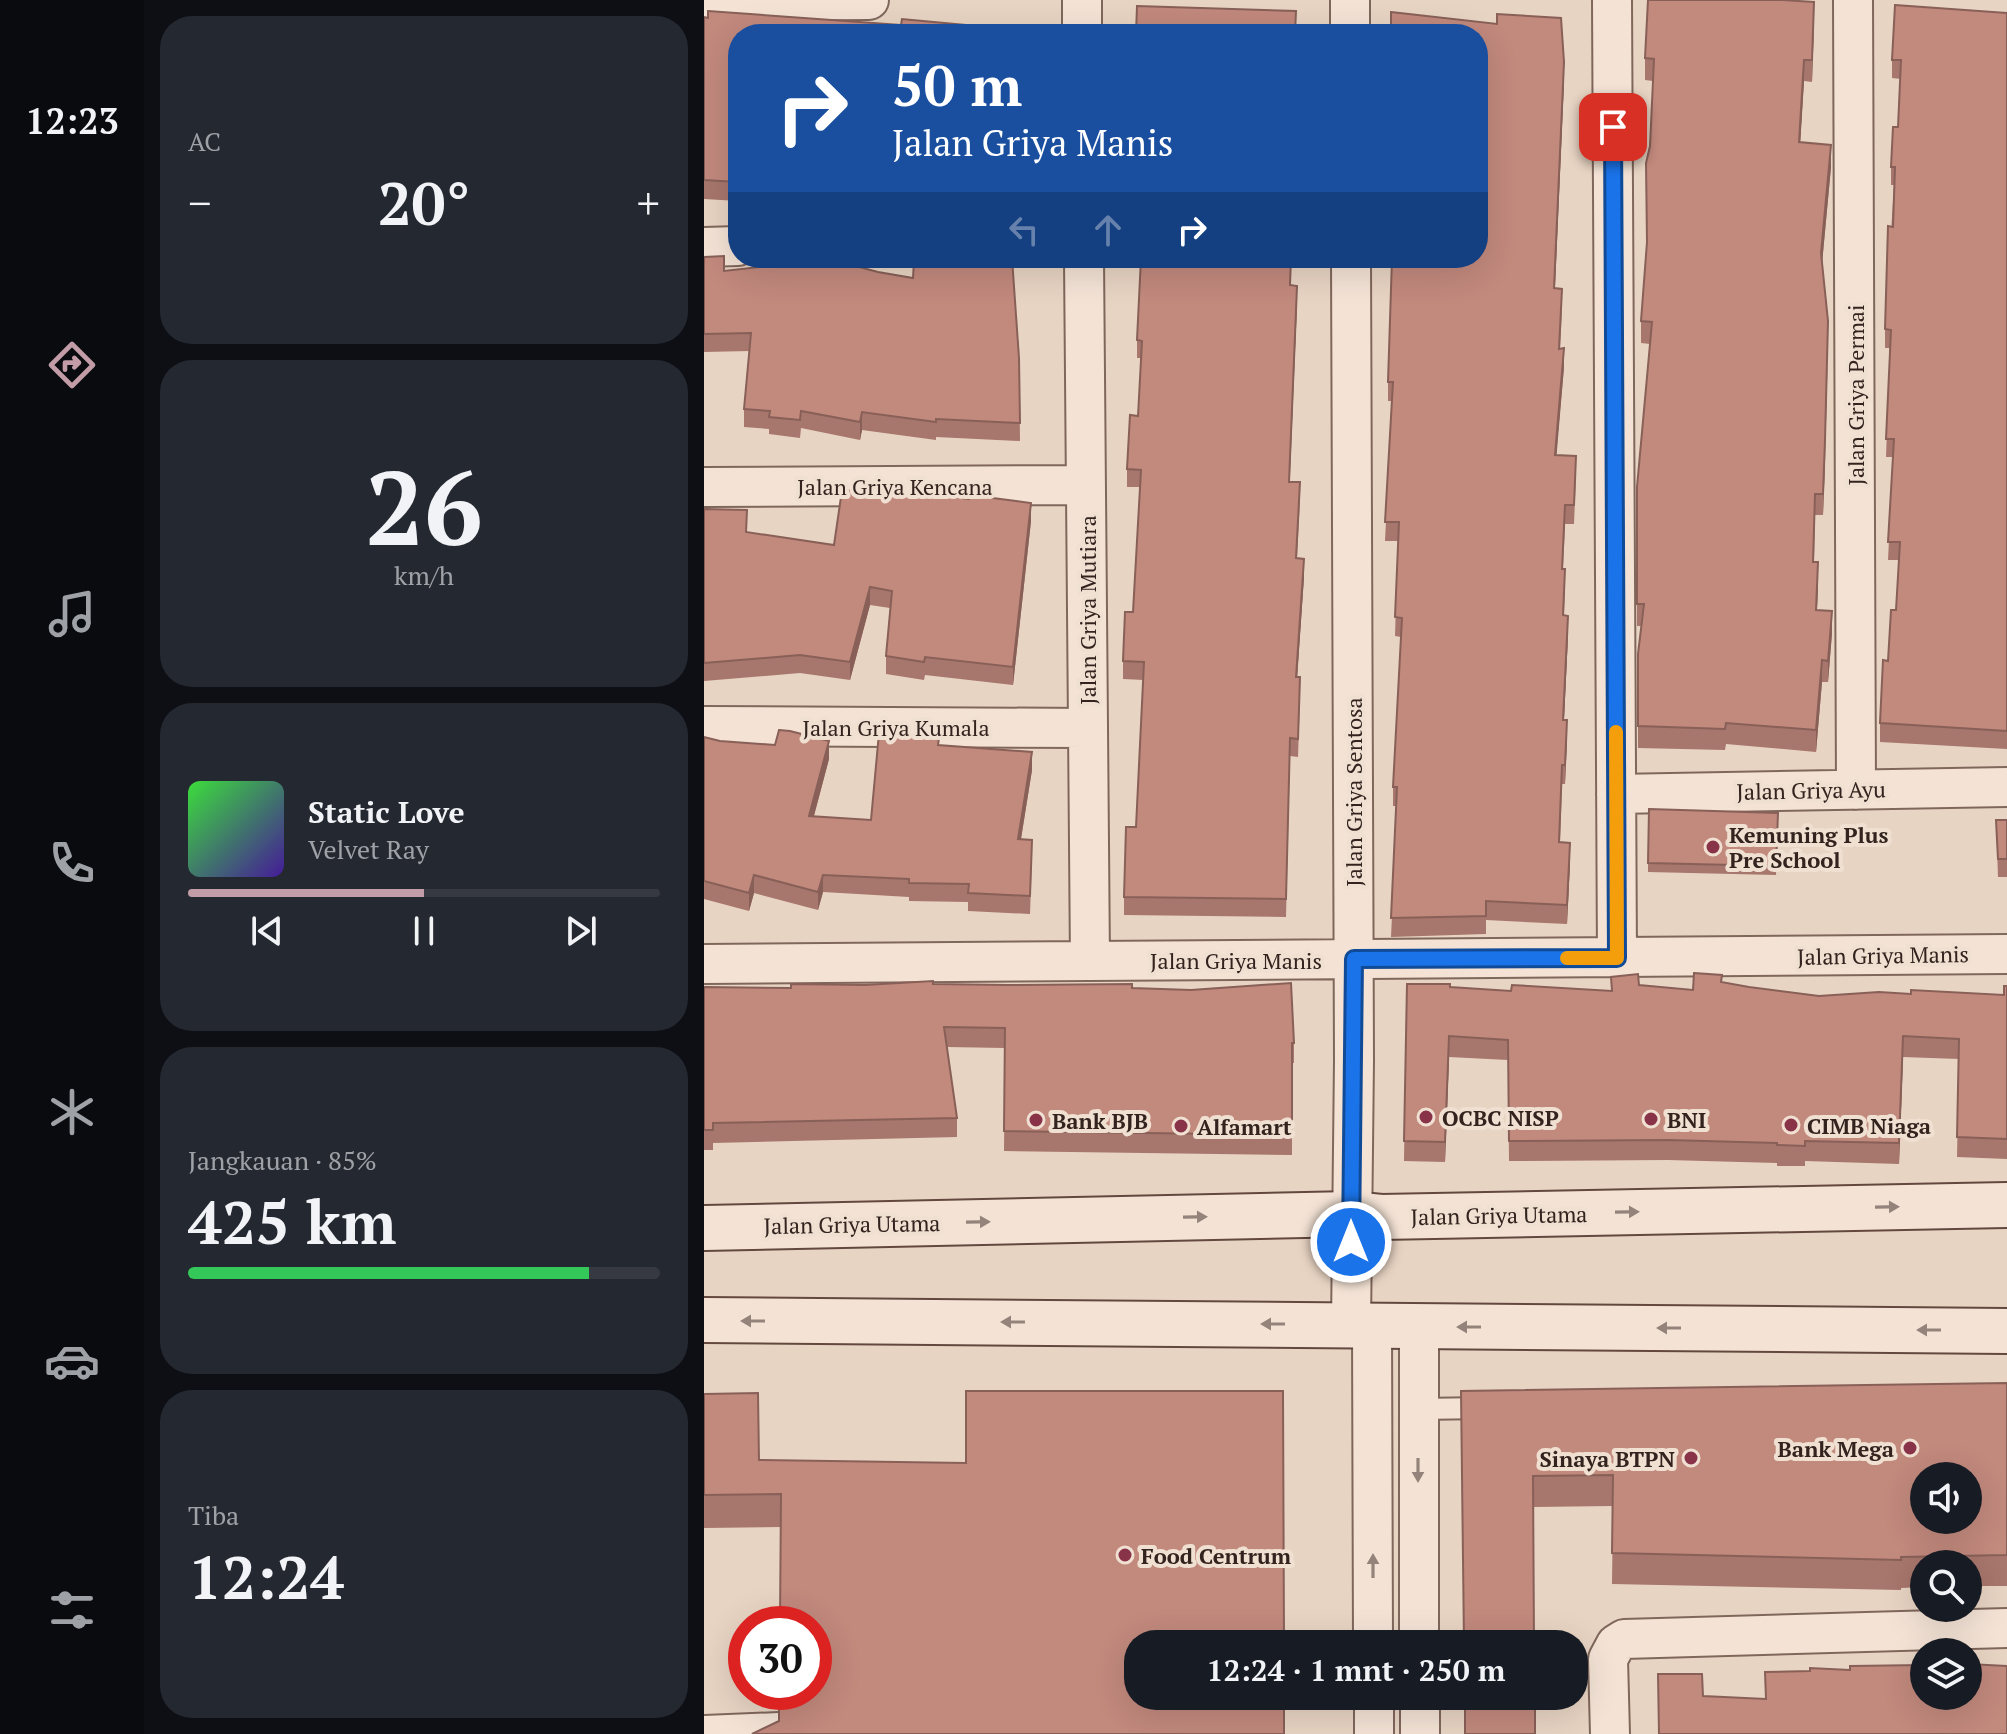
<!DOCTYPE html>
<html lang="id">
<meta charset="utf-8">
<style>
:root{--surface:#171b24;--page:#242831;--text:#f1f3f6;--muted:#9ea1a6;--line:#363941;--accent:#c29da8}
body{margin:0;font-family:"PT Serif",serif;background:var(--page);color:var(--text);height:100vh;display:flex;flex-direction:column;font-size:30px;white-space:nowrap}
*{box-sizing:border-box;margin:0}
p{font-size:26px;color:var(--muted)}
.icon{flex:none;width:44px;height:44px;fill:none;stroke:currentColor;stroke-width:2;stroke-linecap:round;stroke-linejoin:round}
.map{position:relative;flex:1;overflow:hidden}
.side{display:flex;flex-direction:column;gap:16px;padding:16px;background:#0d0f14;width:560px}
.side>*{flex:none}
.top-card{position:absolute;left:24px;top:24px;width:760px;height:244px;border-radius:32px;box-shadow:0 8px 32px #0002;background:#1a4fa0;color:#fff;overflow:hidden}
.fabs{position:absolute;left:1206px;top:1462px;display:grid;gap:16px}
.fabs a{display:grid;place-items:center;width:72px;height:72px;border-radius:50%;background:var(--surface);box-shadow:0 8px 32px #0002;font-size:40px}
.speed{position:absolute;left:24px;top:1606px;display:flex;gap:16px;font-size:40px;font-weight:700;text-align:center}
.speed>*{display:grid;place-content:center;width:104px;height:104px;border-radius:50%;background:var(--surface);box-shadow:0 8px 32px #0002;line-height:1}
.speed .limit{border:12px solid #d22;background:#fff;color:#111}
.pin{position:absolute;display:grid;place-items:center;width:68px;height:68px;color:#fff;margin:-34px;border-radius:16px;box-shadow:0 4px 12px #0006}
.me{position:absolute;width:88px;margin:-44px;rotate:0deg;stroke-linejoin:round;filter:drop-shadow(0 0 6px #0008)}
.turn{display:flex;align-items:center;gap:28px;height:168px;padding:0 32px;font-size:36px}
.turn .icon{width:104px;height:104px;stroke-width:2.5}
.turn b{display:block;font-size:56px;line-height:68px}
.lanes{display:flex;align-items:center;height:76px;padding:0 32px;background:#0003;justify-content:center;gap:40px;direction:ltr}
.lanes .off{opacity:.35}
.big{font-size:60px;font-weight:700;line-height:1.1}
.side .card{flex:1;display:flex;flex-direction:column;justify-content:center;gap:12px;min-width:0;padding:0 28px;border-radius:32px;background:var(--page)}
.side .dial{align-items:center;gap:0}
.dial b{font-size:104px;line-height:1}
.song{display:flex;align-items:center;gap:24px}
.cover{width:96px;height:96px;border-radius:12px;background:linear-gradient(135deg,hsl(120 70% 55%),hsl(260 70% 35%))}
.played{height:8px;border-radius:4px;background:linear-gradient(90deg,var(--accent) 50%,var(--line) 50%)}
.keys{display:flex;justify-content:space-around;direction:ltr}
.heat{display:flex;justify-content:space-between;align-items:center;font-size:44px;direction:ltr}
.charge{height:12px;border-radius:6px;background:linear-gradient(90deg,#34c759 85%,var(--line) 0)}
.trip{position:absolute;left:420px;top:1630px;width:464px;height:80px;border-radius:32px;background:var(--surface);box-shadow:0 8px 32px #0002;font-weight:700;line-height:80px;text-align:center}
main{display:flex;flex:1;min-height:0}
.tabs{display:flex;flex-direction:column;width:144px;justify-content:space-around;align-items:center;background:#090b0e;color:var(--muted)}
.tabs .icon{width:56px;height:56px}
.tabs .selected{color:var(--accent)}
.tabs b{font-size:36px;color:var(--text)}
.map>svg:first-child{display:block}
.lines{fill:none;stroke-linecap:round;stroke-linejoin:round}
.service-casing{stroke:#80675c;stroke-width:24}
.minor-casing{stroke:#80675c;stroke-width:42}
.secondary-casing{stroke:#62483f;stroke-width:48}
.service{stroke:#f4e3d5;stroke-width:20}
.minor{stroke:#f4e3d5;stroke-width:38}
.secondary{stroke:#f4e3d5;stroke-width:44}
.wall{fill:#a7766c}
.shaded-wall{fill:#886058}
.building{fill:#c2897d;stroke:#886058;stroke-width:2;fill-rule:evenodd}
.oneway{fill:#93837a}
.route-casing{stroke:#114b97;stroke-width:20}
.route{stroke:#1a73e8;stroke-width:14}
.slow{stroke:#f59e0b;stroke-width:14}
.poi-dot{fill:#883348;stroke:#f0e0d2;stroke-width:3}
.labels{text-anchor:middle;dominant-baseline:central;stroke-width:8;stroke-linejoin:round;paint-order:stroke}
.street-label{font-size:22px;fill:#32231e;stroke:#f0e0d2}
.poi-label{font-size:22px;font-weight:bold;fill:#32231e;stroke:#f0e0d2;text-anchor:start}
</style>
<main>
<nav class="tabs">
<b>12:23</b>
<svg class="icon selected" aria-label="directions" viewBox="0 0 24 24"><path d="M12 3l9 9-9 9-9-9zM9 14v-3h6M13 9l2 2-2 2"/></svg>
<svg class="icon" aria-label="music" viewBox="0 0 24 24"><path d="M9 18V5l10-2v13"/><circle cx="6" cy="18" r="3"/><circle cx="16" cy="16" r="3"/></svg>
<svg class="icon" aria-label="phone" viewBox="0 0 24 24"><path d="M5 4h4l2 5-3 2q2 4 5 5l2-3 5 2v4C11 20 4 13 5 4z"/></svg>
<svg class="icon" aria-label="climate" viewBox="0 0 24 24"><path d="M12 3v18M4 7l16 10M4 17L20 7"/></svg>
<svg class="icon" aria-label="car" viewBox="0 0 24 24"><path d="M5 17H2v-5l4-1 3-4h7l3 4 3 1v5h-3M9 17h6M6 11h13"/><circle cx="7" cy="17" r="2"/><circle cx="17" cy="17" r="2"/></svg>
<svg class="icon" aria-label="filters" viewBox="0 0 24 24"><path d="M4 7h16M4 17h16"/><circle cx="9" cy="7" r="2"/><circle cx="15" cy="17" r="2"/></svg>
</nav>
<section class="side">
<div class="card"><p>AC</p>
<div class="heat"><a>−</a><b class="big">20°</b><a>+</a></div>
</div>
<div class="card dial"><b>26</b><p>km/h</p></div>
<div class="card">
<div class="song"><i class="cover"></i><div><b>Static Love</b><p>Velvet Ray</p></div></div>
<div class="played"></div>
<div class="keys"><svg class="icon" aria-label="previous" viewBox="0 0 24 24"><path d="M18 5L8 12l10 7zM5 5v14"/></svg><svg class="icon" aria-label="pause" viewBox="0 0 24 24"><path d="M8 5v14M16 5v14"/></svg><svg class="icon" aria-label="next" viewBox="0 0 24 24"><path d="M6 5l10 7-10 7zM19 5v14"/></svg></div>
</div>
<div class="card"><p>Jangkauan · 85%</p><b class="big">425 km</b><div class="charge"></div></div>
<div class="card"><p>Tiba</p><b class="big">12:24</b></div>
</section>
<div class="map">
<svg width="1303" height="1734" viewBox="0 0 1303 1734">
<rect width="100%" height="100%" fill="#e8d4c3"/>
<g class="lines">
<!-- service casing -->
<g class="service-casing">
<path id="service" d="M 714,1409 L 782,1408
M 0,1726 L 75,1723"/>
</g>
<!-- minor casing -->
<g class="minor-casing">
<path id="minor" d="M 378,0 L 378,34
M 646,0 L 646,34
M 908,0 L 913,958
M 1149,0 L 1152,790
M 0,1 L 165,0
M 0,247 L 34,246
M 380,258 L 386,961
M 0,487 L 382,485
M 0,726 L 384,728
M 912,794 L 1303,787
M 0,964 L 1303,954
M 647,1325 L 650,1060 L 647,258
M 668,1326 L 669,1644
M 715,1327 L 715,1644
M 670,1696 L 670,1734
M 716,1696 L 716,1734
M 906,1734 L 904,1659 L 912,1644 L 920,1639 L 1303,1628"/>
</g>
<!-- secondary casing -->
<g class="secondary-casing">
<path id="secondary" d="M 0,1228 L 647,1214 L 677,1217 L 1303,1205
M 0,1320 L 1303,1331"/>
</g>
<!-- service -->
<use href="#service" class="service"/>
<!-- minor -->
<use href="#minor" class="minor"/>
<!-- secondary -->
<use href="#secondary" class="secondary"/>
</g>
<!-- wall -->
<path class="wall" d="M 1303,13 L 1303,749 L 1176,742 L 1176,723 L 1192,610 L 1195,560 L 1184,560 L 1189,457 L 1182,457 L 1186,348 L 1181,348 L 1181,329 L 1190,185 L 1187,185 L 1187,167 L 1194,127 L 1197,79 L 1188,78 L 1188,60 Z
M 0,17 L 197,25 L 326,31 L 34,34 L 34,201 L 0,199 Z
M 1110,23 L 1108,82 L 1100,81 L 1096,142 L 1127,167 L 1118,263 L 1121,462 L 1119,515 L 1111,515 L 1110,562 L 1114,584 L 1113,610 L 1128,633 L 1124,682 L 1118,682 L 1112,752 L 1022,744 L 1021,750 L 934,748 L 934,654 L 937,626 L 933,626 L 933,487 L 946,344 L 937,343 L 937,321 L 943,246 L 949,81 L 941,80 L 941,58 Z
M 860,81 L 851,288 L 858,308 L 856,349 L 860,367 L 852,455 L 872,475 L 870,524 L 861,524 L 859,569 L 861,588 L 860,615 L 864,635 L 860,720 L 863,739 L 861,784 L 858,784 L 856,842 L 866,862 L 863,924 L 782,920 L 782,934 L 687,937 L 693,806 L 689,806 L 689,787 L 697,637 L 691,636 L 694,541 L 681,541 L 688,401 L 684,401 L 684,382 Z
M 0,257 L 20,271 L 315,358 L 316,441 L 232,437 L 232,440 L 158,430 L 156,440 L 97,428 L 96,438 L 65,434 L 65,429 L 40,427 L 40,409 L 46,351 L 0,352 Z
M 587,285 L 593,304 L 585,482 L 596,500 L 593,558 L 600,577 L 593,677 L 596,695 L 594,757 L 586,756 L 582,917 L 420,915 L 420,897 L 432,827 L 440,680 L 419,679 L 419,661 L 429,612 L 436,487 L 423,487 L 423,469 L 434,416 L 437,358 L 433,358 L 433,340 Z
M 0,509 L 43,532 L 130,545 L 327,521 L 309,685 L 221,675 L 220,680 L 182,674 L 182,656 L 186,608 L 166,605 L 146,680 L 96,673 L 0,681 Z
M 0,737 L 16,741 L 125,759 L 110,816 L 167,820 L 235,745 L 328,770 L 317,839 L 328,858 L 326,914 L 264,911 L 264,902 L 205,901 L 205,897 L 119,892 L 114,910 L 50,893 L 45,911 L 0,899 Z
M 1074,813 L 1072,875 L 944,872 L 944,863 Z
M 1292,820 L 1303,820 L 1303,877 L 1294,877 Z
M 907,977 L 935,985 L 989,990 L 1018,982 L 1045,987 L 1115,996 L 1207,994 L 1300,995 L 1303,986 L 1303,1159 L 1253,1157 L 1255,1059 L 1199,1057 L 1195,1164 L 1101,1161 L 1101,1166 L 1073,1166 L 1073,1163 L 964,1160 L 805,1161 L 804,1060 L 745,1057 L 741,1162 L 700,1161 L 703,984 L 807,991 L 907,991 Z
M 229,984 L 428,988 L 590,1043 L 590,1063 L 588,1063 L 588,1155 L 300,1151 L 301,1048 L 243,1047 L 253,1118 L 253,1137 L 9,1143 L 9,1150 L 0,1150 L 0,987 L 87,988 Z
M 1303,1383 L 1303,1586 L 1264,1586 L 1264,1564 L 1220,1564 L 1220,1587 L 1197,1588 L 1197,1590 L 908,1584 L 909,1506 L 829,1507 L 757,1391 Z
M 579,1391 L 75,1721 L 75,1692 L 110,1692 L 77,1527 L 0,1528 L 0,1394 L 55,1460 L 262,1463 Z"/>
<!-- shaded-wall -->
<path class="shaded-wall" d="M 1110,2 L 1110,23 L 1108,82 L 1108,60 Z
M 1100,60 L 1100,81 L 1095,164 L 1095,142 Z
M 860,62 L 860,81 L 850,307 L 850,288 Z
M 1127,145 L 1127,167 L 1117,275 L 1117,253 Z
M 593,286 L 593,304 L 585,500 L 585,482 Z
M 1124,343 L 1121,462 L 1119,515 L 1119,494 Z
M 860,348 L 860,367 L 851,474 L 851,455 Z
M 158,412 L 158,430 L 156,440 L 156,422 Z
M 327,503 L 327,521 L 309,685 L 309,667 Z
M 600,559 L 600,577 L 592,695 L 592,677 Z
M 1114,562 L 1114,584 L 1112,631 L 1112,610 Z
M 166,587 L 166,605 L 146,680 L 146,662 Z
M 1128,611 L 1128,633 L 1124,682 L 1124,661 Z
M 864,616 L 864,635 L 859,739 L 859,720 Z
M 1118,660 L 1118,682 L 1112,752 L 1112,730 Z
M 863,720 L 863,739 L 861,784 L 861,765 Z
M 125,741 L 125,759 L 105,834 L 105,816 Z
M 328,752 L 328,770 L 314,857 L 314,839 Z
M 866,843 L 866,862 L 863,924 L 863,905 Z
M 50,875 L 50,893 L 45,911 L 45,893 Z
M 119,875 L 119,892 L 114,910 L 114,892 Z
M 745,1036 L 745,1057 L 741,1162 L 741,1142 Z
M 1199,1036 L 1199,1057 L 1195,1164 L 1195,1143 Z"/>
<!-- building -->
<path class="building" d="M 944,0 L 1079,0 L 1110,2 L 1108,60 L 1100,60 L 1095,142 L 1127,145 L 1117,253 L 1124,321 L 1121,440 L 1119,494 L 1111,494 L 1109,562 L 1114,562 L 1112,610 L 1128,611 L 1124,661 L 1118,660 L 1112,730 L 1022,723 L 1021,729 L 934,726 L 934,654 L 940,604 L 933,604 L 933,487 L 948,322 L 937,321 L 943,242 L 942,163 L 946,146 L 950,59 L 941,58 Z
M 1191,5 L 1303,13 L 1303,731 L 1176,723 L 1179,660 L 1184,661 L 1187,610 L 1192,610 L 1196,542 L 1184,542 L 1190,439 L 1182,439 L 1187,330 L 1181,329 L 1184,226 L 1189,227 L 1191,167 L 1187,167 L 1189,127 L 1194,127 L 1197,60 L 1188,60 Z
M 433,6 L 592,11 L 591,34 L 432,34 Z
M 4,11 L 197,25 L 198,19 L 326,31 L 326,34 L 34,34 L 34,182 L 0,180 L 0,17 L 4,18 Z
M 687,12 L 793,24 L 793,14 L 857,18 L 860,62 L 850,288 L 858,289 L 855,349 L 860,348 L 851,455 L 872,456 L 870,505 L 861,505 L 858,569 L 861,569 L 859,615 L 864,616 L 859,720 L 863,720 L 861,765 L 858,765 L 855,842 L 866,843 L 863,905 L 782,901 L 782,916 L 687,918 L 693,787 L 689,787 L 698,618 L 691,617 L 695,522 L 681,522 L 689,382 L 684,382 L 688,258 L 774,258 L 774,34 L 687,34 Z
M 20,256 L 20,271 L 82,264 L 123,267 L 125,259 L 174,272 L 209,278 L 210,261 L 242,264 L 241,258 L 308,258 L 315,358 L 316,423 L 232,419 L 232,422 L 158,412 L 156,422 L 97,411 L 96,420 L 65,417 L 66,411 L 40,409 L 47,333 L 0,334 L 0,257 Z
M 437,258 L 587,258 L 586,285 L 593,286 L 585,482 L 596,482 L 592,558 L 600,559 L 592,677 L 596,677 L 594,739 L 586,738 L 582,899 L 420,897 L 422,827 L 432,827 L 440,662 L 419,661 L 421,612 L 429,612 L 437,470 L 423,469 L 426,415 L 434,416 L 438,341 L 433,340 Z
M 138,490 L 169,490 L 224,498 L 225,493 L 265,499 L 265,495 L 327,503 L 309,667 L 221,657 L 220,662 L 182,656 L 188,591 L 166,587 L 146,662 L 96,655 L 0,663 L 0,509 L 43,510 L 42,532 L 130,545 Z
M 75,730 L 86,731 L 125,741 L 105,816 L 167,820 L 175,733 L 235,738 L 234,745 L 328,752 L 314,839 L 328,840 L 326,896 L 264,893 L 265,884 L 205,883 L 205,879 L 119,875 L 114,892 L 50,875 L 45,893 L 0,881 L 0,737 L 16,741 L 71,745 Z
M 945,809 L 1074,813 L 1072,866 L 944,863 Z
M 1292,820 L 1303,820 L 1303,859 L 1294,859 Z
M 990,973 L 1018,975 L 1017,982 L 1045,987 L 1115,996 L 1175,992 L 1207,994 L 1207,990 L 1300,995 L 1300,986 L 1303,986 L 1303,1139 L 1253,1137 L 1255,1039 L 1199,1036 L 1195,1143 L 1101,1141 L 1101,1146 L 1073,1145 L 1073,1143 L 964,1140 L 805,1141 L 804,1040 L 745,1036 L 741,1142 L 700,1141 L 703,984 L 746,984 L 746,987 L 807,991 L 808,985 L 908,991 L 907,977 L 934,974 L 935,985 L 989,990 Z
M 229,981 L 229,984 L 304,985 L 428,984 L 428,988 L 487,990 L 587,983 L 590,1043 L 588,1043 L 588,1135 L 300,1131 L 301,1028 L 240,1027 L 253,1118 L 9,1123 L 9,1130 L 0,1130 L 0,987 L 87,988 L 87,984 L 161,985 Z
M 1303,1383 L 1303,1555 L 1197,1557 L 1197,1560 L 908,1553 L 909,1475 L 829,1476 L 830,1644 L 760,1644 L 757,1391 ZM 1220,1476 L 1264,1476 L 1264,1520 L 1220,1520 Z
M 262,1391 L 579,1391 L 580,1644 L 434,1644 L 434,1696 L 580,1696 L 580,1734 L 48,1734 L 75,1721 L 75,1703 L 83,1701 L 87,1692 L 110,1692 L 110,1624 L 76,1624 L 77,1494 L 0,1495 L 0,1394 L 54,1393 L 55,1460 L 262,1463 Z
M 1264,1664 L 1303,1666 L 1303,1734 L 955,1734 L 954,1674 L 998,1674 L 999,1696 L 1062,1699 L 1061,1672 L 1106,1671 L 1106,1668 L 1146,1670 L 1146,1666 L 1220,1665 L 1220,1696 L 1264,1696 Z
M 761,1696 L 831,1696 L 831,1734 L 761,1734 Z"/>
<!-- one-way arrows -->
<defs><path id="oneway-solid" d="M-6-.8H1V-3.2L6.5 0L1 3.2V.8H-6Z" transform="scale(2)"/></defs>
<g class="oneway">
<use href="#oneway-solid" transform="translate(1183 1207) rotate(-1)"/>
<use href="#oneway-solid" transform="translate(923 1212) rotate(-1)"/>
<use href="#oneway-solid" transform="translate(491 1217) rotate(-1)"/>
<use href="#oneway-solid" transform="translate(274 1222) rotate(-1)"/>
<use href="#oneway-solid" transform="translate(49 1321) rotate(-180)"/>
<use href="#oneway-solid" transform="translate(309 1322) rotate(-180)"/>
<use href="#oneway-solid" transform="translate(569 1324) rotate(-180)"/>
<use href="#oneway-solid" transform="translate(765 1327) rotate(-180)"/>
<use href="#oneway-solid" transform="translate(965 1328) rotate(-180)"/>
<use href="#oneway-solid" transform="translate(1225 1330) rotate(-180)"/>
<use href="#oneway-solid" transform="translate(714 1470) rotate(90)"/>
<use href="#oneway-solid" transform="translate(669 1566) rotate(-90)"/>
</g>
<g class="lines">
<!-- route casing -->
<g class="route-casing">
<path id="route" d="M 647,1242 L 650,959 L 913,958 L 909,127"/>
</g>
<!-- route -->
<use href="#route" class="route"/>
<!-- slow -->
<path class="slow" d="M 863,958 L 913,958 L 912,732"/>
</g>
<!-- markers -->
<g class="poi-dot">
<circle cx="1009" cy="847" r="8"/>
<circle cx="722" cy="1117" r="8"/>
<circle cx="947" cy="1119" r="8"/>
<circle cx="332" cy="1120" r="8"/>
<circle cx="1087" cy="1125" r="8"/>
<circle cx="477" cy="1126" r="8"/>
<circle cx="1206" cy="1448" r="8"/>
<circle cx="987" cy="1458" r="8"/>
<circle cx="421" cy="1555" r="8"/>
</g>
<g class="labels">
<!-- street labels -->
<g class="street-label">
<text transform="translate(1151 395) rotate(-90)">Jalan Griya Permai</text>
<text x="191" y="486">Jalan Griya Kencana</text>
<text transform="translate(383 610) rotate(-90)">Jalan Griya Mutiara</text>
<text x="192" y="727">Jalan Griya Kumala</text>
<text transform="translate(1107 790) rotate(-1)">Jalan Griya Ayu</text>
<text transform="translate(649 792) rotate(-90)">Jalan Griya Sentosa</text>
<text transform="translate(1179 955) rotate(-1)">Jalan Griya Manis</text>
<text x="532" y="960">Jalan Griya Manis</text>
<text transform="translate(795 1215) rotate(-1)">Jalan Griya Utama</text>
<text transform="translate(148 1224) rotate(-1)">Jalan Griya Utama</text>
</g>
<!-- poi labels -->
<g class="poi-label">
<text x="1025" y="834">Kemuning Plus<tspan x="1025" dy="25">Pre School</tspan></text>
<text x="738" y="1117">OCBC NISP</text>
<text x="963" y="1119">BNI</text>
<text x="348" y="1120">Bank BJB</text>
<text x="1103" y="1125">CIMB Niaga</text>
<text x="493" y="1126">Alfamart</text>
<text x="1190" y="1448" text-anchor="end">Bank Mega</text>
<text x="971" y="1458" text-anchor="end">Sinaya BTPN</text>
<text x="437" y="1555">Food Centrum</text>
</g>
</g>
</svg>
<div class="fabs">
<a><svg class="icon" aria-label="sound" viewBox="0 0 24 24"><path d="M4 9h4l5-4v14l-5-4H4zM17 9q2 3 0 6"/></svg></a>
<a><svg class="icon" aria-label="search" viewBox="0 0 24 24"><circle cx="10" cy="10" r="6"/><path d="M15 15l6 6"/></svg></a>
<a><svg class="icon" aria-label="layers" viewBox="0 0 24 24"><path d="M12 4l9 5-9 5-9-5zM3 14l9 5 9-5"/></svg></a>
</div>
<div class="speed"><div class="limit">30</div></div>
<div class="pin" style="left:909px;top:127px;background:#d93025"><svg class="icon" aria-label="arrive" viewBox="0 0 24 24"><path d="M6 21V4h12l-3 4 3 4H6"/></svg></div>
<svg class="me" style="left:647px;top:1242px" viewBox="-20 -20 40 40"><circle r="17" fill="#1a73e8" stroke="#fff" stroke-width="3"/><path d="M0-11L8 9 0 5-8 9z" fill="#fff"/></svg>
<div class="trip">12:24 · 1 mnt · 250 m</div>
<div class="top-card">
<div class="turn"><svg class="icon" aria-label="right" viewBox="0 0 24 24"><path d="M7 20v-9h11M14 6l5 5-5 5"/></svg><div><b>50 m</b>Jalan Griya Manis</div></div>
<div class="lanes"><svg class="icon off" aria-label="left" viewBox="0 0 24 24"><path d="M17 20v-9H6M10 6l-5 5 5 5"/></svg><svg class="icon off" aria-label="ahead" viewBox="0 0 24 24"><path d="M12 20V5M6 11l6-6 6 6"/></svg><svg class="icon" aria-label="right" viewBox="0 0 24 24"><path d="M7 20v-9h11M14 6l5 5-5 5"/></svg></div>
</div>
</div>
</main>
